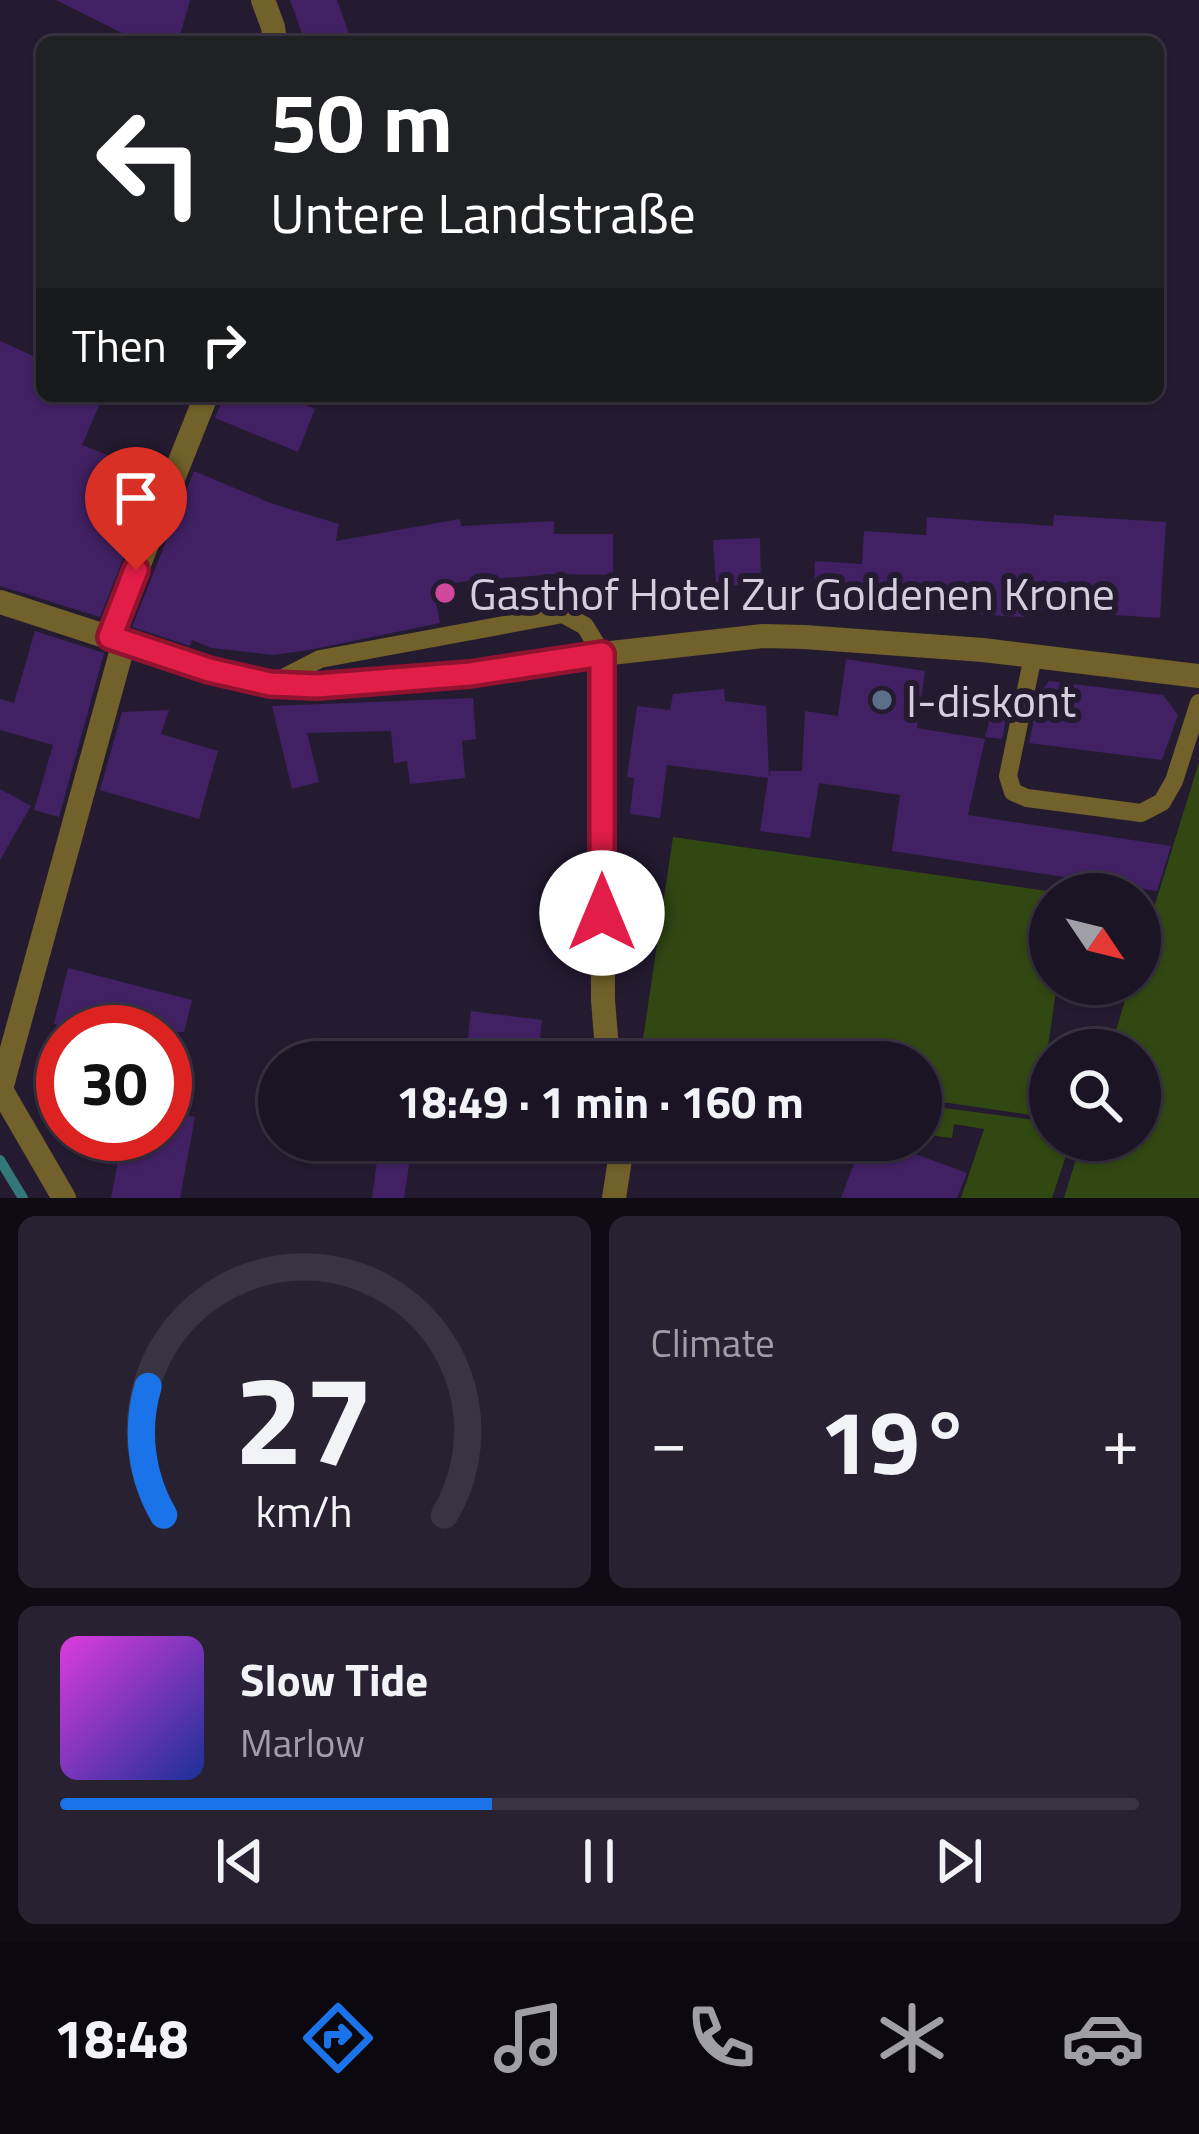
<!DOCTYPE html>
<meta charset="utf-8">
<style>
:root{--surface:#1b1425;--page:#282132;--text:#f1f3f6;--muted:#a09ea7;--line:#393342;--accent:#1a73e8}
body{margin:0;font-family:"Titillium Web",sans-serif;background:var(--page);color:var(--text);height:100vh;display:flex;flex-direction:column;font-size:45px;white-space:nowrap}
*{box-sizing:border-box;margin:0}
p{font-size:39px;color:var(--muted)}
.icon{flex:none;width:66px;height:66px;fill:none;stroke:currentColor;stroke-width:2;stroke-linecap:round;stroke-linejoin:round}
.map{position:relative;height:1198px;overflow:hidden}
.sheet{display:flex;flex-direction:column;gap:18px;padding:18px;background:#0f0b14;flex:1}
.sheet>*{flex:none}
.hud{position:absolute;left:36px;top:36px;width:1128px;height:366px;border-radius:18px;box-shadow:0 3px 9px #0004,0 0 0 3px var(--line);background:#202124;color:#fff;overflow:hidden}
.needle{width:78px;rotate:125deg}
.buttons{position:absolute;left:1029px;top:873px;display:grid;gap:24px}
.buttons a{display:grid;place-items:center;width:132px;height:132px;border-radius:50%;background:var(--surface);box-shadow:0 3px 9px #0004,0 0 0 3px var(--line);font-size:60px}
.speed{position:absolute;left:36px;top:1005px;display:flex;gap:24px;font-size:60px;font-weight:700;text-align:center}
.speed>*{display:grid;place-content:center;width:156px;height:156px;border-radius:50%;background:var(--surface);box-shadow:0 3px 9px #0004,0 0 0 3px var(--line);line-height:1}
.speed .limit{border:18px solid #d22;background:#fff;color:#111}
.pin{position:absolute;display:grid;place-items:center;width:102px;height:102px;color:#fff;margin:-123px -51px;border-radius:50% 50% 50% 0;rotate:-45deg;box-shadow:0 0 12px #0007}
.pin .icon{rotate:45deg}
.me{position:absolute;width:132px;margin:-66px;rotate:0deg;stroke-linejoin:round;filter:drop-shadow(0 0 9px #0008)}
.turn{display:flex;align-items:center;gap:42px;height:252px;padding:0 36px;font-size:54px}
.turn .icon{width:156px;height:156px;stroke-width:2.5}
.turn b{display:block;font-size:84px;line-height:102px}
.then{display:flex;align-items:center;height:114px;padding:0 36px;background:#0003;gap:24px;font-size:45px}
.big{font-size:90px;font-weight:700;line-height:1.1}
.sheet .card{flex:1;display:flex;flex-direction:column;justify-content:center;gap:18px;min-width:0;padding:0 42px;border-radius:18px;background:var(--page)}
.sheet .dial{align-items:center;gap:0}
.dial svg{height:312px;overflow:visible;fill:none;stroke:var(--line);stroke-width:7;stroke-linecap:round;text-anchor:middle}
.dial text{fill:var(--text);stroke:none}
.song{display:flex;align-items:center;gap:36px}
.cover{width:144px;height:144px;border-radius:18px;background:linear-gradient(135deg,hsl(300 70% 55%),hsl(230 70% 35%))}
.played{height:12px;border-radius:6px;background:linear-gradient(90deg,var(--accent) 40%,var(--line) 40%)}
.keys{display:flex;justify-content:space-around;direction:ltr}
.heat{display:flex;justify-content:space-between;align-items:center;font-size:66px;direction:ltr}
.sheet .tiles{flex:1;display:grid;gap:18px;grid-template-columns:1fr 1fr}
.card:last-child{grid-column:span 2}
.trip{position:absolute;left:258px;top:1041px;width:684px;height:120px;border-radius:60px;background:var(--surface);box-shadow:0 3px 9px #0004,0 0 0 3px var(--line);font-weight:700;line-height:120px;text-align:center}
.tabs{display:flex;height:192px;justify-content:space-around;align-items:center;background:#0b080f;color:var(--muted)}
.tabs .icon{width:84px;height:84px}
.tabs .active{color:var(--accent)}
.tabs b{font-size:54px;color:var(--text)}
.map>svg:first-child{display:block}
.green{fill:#324813}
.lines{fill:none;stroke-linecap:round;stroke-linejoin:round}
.stream{stroke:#347779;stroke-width:10}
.building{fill:#412163}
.service{stroke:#72612a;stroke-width:18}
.minor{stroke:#72612a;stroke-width:24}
.tertiary{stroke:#72612a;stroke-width:24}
.route-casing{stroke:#92132f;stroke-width:30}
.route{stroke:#e11d48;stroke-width:21}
.hotel-dot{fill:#d1479c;stroke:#241b31;stroke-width:4.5}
.service-dot{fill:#5c6f8a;stroke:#241b31;stroke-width:4.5}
.labels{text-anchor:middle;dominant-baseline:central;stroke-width:12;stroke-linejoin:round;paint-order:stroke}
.poi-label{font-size:45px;fill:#d4cedd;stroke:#241b31;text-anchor:start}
</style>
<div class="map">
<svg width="1199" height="1198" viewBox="0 0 1199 1198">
<rect width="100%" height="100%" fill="#241b31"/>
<!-- green -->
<path class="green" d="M 1199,762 L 1199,1198 L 1064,1198 L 1082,1140 L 1140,1140 L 1140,1050 L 1110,1050 L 1130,984 L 1140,984 L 1140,953 Z
M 673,837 L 1068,894 L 1050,894 L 1050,984 L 1057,984 L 1038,1116 L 921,1099 L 921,1062 L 662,1062 L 640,1059 Z
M 921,1105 L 1050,1122 L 1050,1140 L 1071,1140 L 1052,1198 L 961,1198 L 984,1129 L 954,1124 L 952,1138 L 921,1134 Z"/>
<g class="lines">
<!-- stream -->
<path class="stream" d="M 0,1160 L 23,1198"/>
</g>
<!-- building -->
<path class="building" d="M 56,0 L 190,0 L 178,42 L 140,42 Z
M 290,0 L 337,0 L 352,42 L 305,42 Z
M 0,341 L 42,360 L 42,396 L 103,396 L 82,445 L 157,474 L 100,617 L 0,586 Z
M 224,396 L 284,396 L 315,409 L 298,452 L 215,418 Z
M 194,471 L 273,504 L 339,524 L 336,541 L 460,519 L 461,526 L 554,521 L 554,534 L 613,534 L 613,575 L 556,574 L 467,581 L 433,587 L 440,623 L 309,650 L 273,655 L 212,648 L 192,640 L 190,646 L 132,627 Z
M 1054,515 L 1166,522 L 1160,618 L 1025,609 L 1024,617 L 976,614 L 977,604 L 814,594 L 815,561 L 862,564 L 864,531 L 926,535 L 927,517 L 1053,526 Z
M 760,538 L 761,584 L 716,586 L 713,540 Z
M 35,631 L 104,653 L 59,817 L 34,810 L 53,745 L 0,730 L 0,699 L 14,703 Z
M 846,659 L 925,671 L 917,728 L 985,739 L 968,815 L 1171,846 L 1157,891 L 892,851 L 900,795 L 819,783 L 810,838 L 760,831 L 768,778 L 667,765 L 660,818 L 630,814 L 634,778 L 627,777 L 637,706 L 670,710 L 673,694 L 724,689 L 725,701 L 766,706 L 769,777 L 770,771 L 802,771 L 805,711 L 838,716 Z
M 1049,681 L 1163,695 L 1178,715 L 1162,760 L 1029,743 L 1039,694 Z
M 996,696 L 1010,700 L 1002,739 L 985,737 Z
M 473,698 L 476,739 L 462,741 L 465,778 L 410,784 L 407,761 L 394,763 L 391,731 L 307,733 L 319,782 L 292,789 L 272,706 Z
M 169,710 L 161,734 L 218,751 L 199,819 L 100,790 L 122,712 Z
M 0,789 L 31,806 L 0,860 Z
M 68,968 L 192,1000 L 184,1032 L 84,1032 L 54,1024 Z
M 471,1011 L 542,1020 L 537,1062 L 465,1062 Z
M 165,1112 L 195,1117 L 180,1198 L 111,1198 L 123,1134 L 165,1134 Z
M 863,1140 L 877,1140 L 967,1173 L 957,1198 L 841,1198 Z
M 378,1153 L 410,1158 L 404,1198 L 372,1198 Z"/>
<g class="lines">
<!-- service -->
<path class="service" d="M 1033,656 L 1008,776 L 1013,792 L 1027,798 L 1141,813 L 1162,802 L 1174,781 L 1199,703
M 275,682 L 320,659 L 563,614 L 585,626 L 602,654"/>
<!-- minor -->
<path class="minor" d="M 263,0 L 273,27 L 275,42
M 110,637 L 206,396
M 602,654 L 603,1000 L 608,1062
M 0,1088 L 64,1198
M 1,1089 L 124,642
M 614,1198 L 623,1140"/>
<!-- tertiary -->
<path class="tertiary" d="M 0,602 L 209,670 L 270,684 L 317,685 L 470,674 L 602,654 L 763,636 L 804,637 L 983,650 L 1199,676"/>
</g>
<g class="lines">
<!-- route casing -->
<g class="route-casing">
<path id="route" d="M 136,570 L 110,637 L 209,670 L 270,684 L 317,686 L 470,674 L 602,654 L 602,913"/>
</g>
<!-- route -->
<use href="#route" class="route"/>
</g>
<!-- markers -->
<circle class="hotel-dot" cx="445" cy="593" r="12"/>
<circle class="service-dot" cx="882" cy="700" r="12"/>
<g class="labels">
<!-- poi labels -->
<g class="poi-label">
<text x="469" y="593">Gasthof Hotel Zur Goldenen Krone</text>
<text x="906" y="700">I-diskont</text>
</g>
</g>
</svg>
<div class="buttons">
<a><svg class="needle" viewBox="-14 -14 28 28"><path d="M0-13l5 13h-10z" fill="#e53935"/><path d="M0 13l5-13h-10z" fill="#a09ea7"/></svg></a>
<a><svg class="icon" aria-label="search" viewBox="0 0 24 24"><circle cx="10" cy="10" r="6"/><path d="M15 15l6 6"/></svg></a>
</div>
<div class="speed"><div class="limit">30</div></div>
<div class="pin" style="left:136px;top:570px;background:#d93025"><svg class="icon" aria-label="arrive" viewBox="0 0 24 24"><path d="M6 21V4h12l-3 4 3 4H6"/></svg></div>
<svg class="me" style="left:602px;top:913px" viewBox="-20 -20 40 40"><circle r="19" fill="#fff"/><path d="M0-13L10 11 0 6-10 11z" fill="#e11d48"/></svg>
<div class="trip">18:49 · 1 min · 160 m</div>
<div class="hud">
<div class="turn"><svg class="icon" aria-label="left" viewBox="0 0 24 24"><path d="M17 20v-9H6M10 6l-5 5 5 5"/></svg><div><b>50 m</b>Untere Landstraße</div></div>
<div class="then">Then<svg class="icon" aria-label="right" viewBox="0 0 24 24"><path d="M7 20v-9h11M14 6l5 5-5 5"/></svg></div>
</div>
</div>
<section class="sheet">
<div class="tiles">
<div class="card dial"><svg viewBox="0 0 100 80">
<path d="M14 69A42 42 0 1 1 86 69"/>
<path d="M14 69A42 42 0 0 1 10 36" stroke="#1a73e8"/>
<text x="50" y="56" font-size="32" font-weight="700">27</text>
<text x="50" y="72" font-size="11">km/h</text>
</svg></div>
<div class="card"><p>Climate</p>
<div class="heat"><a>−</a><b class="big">19°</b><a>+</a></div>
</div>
<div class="card">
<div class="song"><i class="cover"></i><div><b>Slow Tide</b><p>Marlow</p></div></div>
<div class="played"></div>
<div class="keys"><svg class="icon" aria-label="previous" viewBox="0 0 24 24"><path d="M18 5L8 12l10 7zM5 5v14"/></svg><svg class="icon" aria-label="pause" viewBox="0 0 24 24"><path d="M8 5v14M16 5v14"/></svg><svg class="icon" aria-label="next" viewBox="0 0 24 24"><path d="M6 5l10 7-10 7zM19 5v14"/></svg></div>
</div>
</div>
</section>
<nav class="tabs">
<b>18:48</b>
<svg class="icon active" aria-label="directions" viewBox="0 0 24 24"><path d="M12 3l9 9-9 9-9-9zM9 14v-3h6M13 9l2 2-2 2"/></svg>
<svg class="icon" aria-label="music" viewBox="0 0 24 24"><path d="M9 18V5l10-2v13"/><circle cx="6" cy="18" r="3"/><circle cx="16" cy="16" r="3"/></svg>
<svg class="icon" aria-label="phone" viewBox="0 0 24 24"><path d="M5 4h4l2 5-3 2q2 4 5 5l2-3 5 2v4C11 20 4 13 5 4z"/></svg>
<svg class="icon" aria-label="climate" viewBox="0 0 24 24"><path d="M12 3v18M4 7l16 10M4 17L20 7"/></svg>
<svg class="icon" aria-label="car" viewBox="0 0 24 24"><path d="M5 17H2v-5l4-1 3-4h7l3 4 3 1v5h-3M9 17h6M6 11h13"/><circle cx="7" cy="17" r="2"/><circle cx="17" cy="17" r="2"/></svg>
</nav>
